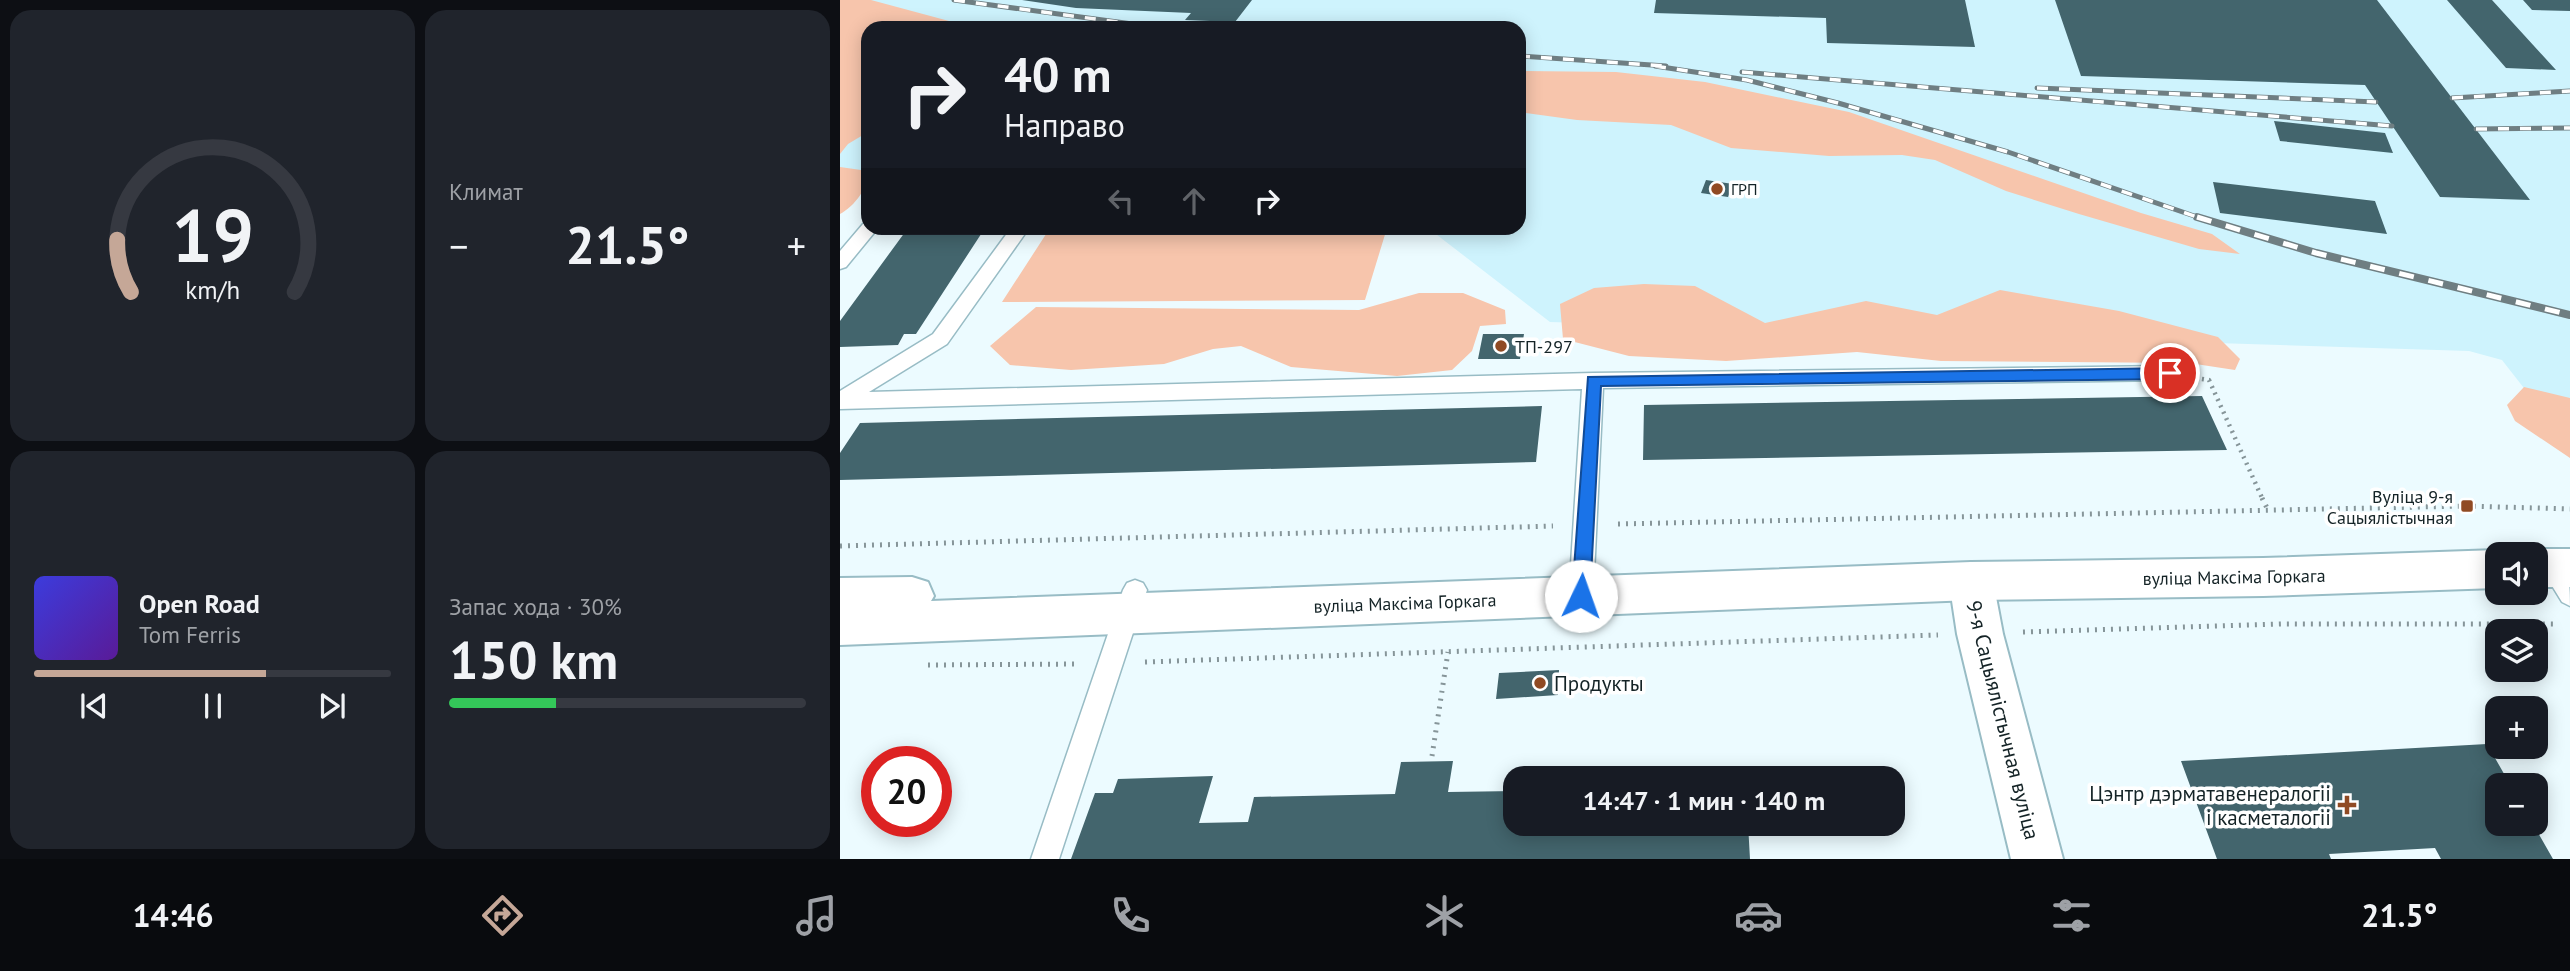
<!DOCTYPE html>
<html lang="ru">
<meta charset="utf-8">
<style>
:root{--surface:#171b24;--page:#20242c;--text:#f1f3f6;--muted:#9ea1a6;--line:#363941;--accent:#c5a797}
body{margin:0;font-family:"PT Sans",sans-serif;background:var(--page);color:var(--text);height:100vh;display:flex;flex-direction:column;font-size:26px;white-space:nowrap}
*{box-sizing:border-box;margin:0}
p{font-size:23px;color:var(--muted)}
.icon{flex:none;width:38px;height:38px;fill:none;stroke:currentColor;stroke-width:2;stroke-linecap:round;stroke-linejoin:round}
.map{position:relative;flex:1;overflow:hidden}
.drawer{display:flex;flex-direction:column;gap:10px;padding:10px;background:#0d0f14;width:840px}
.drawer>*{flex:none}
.banner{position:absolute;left:21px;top:21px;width:665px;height:214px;border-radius:21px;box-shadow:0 4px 18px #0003;background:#171b24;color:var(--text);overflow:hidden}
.buttons{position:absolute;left:1645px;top:542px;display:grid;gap:14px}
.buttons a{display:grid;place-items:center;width:63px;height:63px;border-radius:14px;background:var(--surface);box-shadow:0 4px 18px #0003;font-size:35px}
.speed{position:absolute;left:21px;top:746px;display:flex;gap:14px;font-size:35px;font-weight:700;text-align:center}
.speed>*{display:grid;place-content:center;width:91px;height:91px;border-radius:50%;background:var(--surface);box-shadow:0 4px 18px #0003;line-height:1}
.speed .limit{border:10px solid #d22;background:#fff;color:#111}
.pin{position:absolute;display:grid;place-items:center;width:60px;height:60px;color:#fff;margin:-30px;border:4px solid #fff;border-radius:50%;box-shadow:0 2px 7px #0007}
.me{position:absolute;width:77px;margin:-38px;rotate:3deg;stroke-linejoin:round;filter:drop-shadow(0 0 5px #0008)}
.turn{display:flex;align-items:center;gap:24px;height:147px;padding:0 28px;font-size:32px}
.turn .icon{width:91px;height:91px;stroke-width:2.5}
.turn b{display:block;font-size:49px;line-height:60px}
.lanes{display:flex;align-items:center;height:66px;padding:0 28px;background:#0003;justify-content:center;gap:35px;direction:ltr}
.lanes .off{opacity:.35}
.big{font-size:52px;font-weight:700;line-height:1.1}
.drawer .tile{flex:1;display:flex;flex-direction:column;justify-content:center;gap:10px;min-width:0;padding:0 24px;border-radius:21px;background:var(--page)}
.drawer .dial{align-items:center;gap:0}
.dial svg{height:182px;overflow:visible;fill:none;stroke:var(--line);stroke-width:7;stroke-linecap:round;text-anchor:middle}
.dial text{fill:var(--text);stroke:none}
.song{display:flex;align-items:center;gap:21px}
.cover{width:84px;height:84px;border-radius:10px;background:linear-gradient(135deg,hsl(240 70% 55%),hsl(270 70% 35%))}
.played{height:7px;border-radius:4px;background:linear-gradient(90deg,var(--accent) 65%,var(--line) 65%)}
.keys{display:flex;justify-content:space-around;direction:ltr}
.heat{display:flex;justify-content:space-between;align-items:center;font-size:38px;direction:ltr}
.charge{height:10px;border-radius:5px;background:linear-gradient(90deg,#34c759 30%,var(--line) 0)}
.drawer .tiles{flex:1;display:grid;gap:10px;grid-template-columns:repeat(2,1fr)}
.trip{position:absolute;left:663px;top:766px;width:402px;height:70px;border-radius:21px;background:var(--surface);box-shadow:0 4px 18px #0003;font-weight:700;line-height:70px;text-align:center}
.tab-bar{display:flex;height:112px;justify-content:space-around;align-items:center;background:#090b0e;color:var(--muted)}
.tab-bar .icon{width:49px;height:49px}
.tab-bar .active{color:var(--accent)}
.tab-bar b{font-size:32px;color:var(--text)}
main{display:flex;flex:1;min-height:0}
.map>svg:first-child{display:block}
.built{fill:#cef3fd}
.green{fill:#f7c5ac}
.building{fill:#43656d}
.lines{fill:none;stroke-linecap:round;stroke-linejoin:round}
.service-casing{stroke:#98bcc5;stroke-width:3}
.minor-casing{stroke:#98bcc5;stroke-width:4}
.secondary-casing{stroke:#98bcc5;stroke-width:4}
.path-far1{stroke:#869599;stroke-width:4.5;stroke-dasharray:2 5;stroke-linecap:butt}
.path{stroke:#869599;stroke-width:5;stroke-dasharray:2 6;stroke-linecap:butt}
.service{fill:#fff;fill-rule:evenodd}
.minor{fill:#fff;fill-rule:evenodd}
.secondary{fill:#fff;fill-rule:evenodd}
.rail-far1-casing{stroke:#6f7e82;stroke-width:5}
.rail-casing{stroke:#6f7e82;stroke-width:8}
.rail-far1{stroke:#fff;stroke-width:3.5;stroke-dasharray:11;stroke-linecap:butt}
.rail{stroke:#fff;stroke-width:5;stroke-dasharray:15;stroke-linecap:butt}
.route{fill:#1a73e8;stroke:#114b97;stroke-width:2}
.poi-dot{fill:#904a23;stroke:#fff;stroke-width:2.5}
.labels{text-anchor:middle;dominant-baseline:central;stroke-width:7;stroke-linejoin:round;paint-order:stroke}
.far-poi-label{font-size:16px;fill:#142326;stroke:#fff;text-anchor:start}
.poi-label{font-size:18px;fill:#142326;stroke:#fff;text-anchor:start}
.street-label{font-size:18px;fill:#142326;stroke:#fff}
.near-poi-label{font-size:21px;fill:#142326;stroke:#fff;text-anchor:start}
.near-street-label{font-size:21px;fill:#142326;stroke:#fff}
</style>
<main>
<section class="drawer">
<div class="tiles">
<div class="tile dial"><svg viewBox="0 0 100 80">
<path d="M14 69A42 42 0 1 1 86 69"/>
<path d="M14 69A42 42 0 0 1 8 46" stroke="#c5a797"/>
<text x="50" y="56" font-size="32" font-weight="700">19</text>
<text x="50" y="72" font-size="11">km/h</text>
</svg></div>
<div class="tile"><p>Климат</p>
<div class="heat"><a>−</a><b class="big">21.5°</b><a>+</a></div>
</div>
<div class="tile">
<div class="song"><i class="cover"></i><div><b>Open Road</b><p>Tom Ferris</p></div></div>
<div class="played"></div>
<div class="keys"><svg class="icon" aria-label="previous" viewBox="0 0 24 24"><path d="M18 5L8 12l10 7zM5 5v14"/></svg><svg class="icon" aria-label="pause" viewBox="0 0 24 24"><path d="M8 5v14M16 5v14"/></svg><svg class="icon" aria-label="next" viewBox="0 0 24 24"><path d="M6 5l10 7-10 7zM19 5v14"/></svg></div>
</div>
<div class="tile"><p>Запас хода · 30%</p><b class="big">150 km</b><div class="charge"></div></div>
</div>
</section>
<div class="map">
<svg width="1730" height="859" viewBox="0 0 1730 859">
<rect width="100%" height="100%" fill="#ecfbff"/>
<!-- built -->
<path class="built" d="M 0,0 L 1730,0 L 1730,447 L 1662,360 L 1629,351 L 710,322 L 588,228 L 679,228 L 679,28 L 28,28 L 28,194 L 0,194 Z"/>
<!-- green -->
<path class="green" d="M 0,0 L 31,0 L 135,28 L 28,28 L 28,132 L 8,144 L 0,154 Z
M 679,71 L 776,72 L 865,82 L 1009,112 L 1301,213 L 1372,234 L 1400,254 L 1359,249 L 1239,214 L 1166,191 L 1095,160 L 1062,155 L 989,156 L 891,148 L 831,125 L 737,120 L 679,112 Z
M 0,167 L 28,171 C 28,188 15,206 0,214 Z
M 210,228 L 547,228 L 525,300 L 162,302 Z
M 804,284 L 855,286 L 925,323 L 1026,301 L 1097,315 L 1160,290 L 1279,311 L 1378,337 L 1400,359 L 1395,370 L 1349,363 L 1101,361 L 1017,352 L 886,361 L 789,356 L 723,339 L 720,304 L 754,288 Z
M 579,293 L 623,293 L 665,310 L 666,324 L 640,326 L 632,351 L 612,370 L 557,376 L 451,367 L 401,346 L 373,349 L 324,364 L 231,370 L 170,365 L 150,346 L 196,307 L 519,310 Z
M 1684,387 L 1730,398 L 1730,458 L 1675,421 L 1667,405 Z"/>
<!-- building -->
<path class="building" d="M 182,0 L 412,0 L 395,22 L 345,20 L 351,13 L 236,8 Z
M 816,0 L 1125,0 L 1135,47 L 987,43 L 986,18 L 814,13 Z
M 1215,0 L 1537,0 L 1690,200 L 1600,197 L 1525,85 L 1241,76 Z
M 1607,0 L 1652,0 L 1716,70 L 1666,68 Z
M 1683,0 L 1730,0 L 1730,11 L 1692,10 Z
M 1434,121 L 1545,133 L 1553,153 L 1440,141 Z
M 866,180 L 893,184 L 888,197 L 861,193 Z
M 1373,182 L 1535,201 L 1547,234 L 1380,213 Z
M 68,228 L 145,228 L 76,334 L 64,334 L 58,345 L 0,347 L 0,321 Z
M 643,334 L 684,334 L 680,359 L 638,359 Z
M 1362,396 L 1387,450 L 803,460 L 804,405 Z
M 702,406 L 696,462 L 0,480 L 0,453 L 20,423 Z
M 719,670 L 718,695 L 656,699 L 659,673 Z
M 1647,744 L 1671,786 L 1657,786 L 1657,824 L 1693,824 L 1713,859 L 1601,859 L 1595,848 L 1489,854 L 1491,859 L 1377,859 L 1341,761 Z
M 613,761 L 608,792 L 676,791 L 676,824 L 908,824 L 910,859 L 231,859 L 255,793 L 273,793 L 278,779 L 373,776 L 359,823 L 408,822 L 414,797 L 555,794 L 561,762 Z"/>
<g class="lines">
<!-- service casing -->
<g class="service-casing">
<path id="service" d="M 28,223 L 28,228 L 38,228 L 6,267 L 0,269 L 0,251 L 23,224 Z
M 171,228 L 189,228 L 107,344 L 29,392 L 753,373 L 1330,366 L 1337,368 L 1340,373 L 1337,378 L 1330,380 L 763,388 L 753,596 L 749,603 L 741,607 L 733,603 L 729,596 L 742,389 L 0,409 L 0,391 L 93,334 Z
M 1713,558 C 1730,565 1730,587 1730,606 L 1722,602 L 1701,568 L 1705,561 Z
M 295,580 L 303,583 L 307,590 L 219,859 L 191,859 L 283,590 L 287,583 Z"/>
</g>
<!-- minor casing -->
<g class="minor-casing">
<path id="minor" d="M 1131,562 L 1146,568 L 1153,581 L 1163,634 L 1223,859 L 1171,859 L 1117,634 L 1109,581 L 1116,568 Z"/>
</g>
<!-- secondary casing -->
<g class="secondary-casing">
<path id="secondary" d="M 1696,549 L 1730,549 L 1730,587 L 1696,587 L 1696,555 L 1681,555 Z
M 1657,550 L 1669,555 L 1657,555 L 1657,588 L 1423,596 L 1131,600 L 0,645 L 0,578 L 72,577 L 88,582 L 94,596 L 91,601 L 1131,562 L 1423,558 Z"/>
</g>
<!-- path-far1 -->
<path class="path-far1" d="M 1355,378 L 1369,380 L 1423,500"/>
<!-- path -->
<path class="path" d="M 1422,498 L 1428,510
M 778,524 L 1627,506 L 1730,509
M 0,546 L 713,526
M 1183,632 L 1442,624 L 1717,624
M 305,662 L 1098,635
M 88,665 L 237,664
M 592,756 L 608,652"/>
<!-- service -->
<use href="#service" class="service"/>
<!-- minor -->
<use href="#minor" class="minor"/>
<!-- secondary -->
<use href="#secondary" class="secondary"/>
<!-- rail-far1 casing -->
<g class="rail-far1-casing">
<path id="rail-far1" d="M 114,0 L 322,28
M 679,56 L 826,66
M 815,66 L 907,80 L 998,103 L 1168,152 L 1363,219
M 902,72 L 1552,126
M 1197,88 L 1536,102
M 1612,98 L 1730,91
M 1636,129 L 1730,128"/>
</g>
<!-- rail casing -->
<g class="rail-casing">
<path id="rail" d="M 1357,217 L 1476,253 L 1730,315"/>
</g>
<!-- rail-far1 -->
<use href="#rail-far1" class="rail-far1"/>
<!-- rail -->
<use href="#rail" class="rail"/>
</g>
<!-- route -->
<path class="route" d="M 1330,368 L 1337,373 L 1330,379 L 761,386 L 750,596 L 748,601 L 741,604 L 735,601 L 732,596 L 748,377 Z"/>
<!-- markers -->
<g class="poi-dot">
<circle cx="877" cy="189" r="7"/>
<circle cx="661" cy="346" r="7"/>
<rect x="1620" y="499" width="14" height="14" rx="3.5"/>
<circle cx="700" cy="683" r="7"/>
<path d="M1503.5 794.5h7v7h7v7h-7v7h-7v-7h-7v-7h7z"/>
</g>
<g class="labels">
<!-- far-poi labels -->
<g class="far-poi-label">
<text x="891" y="189">ГРП</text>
</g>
<!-- poi labels -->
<g class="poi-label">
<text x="675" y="346">ТП-297</text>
<text x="1613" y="496" text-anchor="end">Вуліца 9-я<tspan x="1613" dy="21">Сацыялістычная</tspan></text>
</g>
<!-- street labels -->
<g class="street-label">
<text transform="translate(1394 577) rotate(-1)">вуліца Максіма Горкага</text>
<text transform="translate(565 603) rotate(-2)">вуліца Максіма Горкага</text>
</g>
<!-- near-poi labels -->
<g class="near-poi-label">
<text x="714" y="683">Продукты</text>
<text x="1491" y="793" text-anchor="end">Цэнтр дэрматавенералогіі<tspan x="1491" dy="24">і касметалогіі</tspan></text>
</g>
<!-- near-street labels -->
<g class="near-street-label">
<text transform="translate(1163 720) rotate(76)">9-я Сацыялістычная вуліца</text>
</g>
</g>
</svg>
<div class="buttons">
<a><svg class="icon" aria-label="sound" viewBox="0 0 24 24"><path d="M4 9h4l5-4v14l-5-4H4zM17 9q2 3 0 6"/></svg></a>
<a><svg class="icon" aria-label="layers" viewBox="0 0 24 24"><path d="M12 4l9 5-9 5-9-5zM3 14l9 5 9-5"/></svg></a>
<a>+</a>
<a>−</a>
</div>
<div class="speed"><div class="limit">20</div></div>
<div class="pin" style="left:1330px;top:373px;background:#d93025"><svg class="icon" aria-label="arrive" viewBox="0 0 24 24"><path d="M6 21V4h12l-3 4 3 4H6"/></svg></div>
<svg class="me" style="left:741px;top:596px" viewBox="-20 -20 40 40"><circle r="19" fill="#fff"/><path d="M0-13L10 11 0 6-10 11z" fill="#1a73e8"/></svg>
<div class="trip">14:47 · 1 мин · 140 m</div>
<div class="banner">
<div class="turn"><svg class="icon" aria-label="right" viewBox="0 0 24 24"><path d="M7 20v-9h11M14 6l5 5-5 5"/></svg><div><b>40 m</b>Направо</div></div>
<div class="lanes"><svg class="icon off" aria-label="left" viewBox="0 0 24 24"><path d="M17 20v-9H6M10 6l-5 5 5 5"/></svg><svg class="icon off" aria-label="ahead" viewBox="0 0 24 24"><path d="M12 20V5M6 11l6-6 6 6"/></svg><svg class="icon" aria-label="right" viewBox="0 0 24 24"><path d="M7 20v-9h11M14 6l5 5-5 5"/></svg></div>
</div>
</div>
</main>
<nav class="tab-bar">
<b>14:46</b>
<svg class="icon active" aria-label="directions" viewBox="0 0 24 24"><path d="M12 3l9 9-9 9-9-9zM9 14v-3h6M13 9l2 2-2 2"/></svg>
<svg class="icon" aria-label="music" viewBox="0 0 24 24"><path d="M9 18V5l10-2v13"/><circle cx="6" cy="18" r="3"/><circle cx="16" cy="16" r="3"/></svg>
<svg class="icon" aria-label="phone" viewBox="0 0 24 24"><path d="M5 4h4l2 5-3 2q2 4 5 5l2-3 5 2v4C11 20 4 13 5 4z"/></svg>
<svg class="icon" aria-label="climate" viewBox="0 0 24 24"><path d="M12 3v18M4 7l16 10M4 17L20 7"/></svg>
<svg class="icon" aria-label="car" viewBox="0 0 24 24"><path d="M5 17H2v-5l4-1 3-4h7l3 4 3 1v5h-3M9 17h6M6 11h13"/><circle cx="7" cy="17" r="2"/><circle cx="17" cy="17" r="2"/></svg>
<svg class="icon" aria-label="filters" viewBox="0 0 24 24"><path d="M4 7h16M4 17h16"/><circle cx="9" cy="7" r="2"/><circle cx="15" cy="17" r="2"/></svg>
<b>21.5°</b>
</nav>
